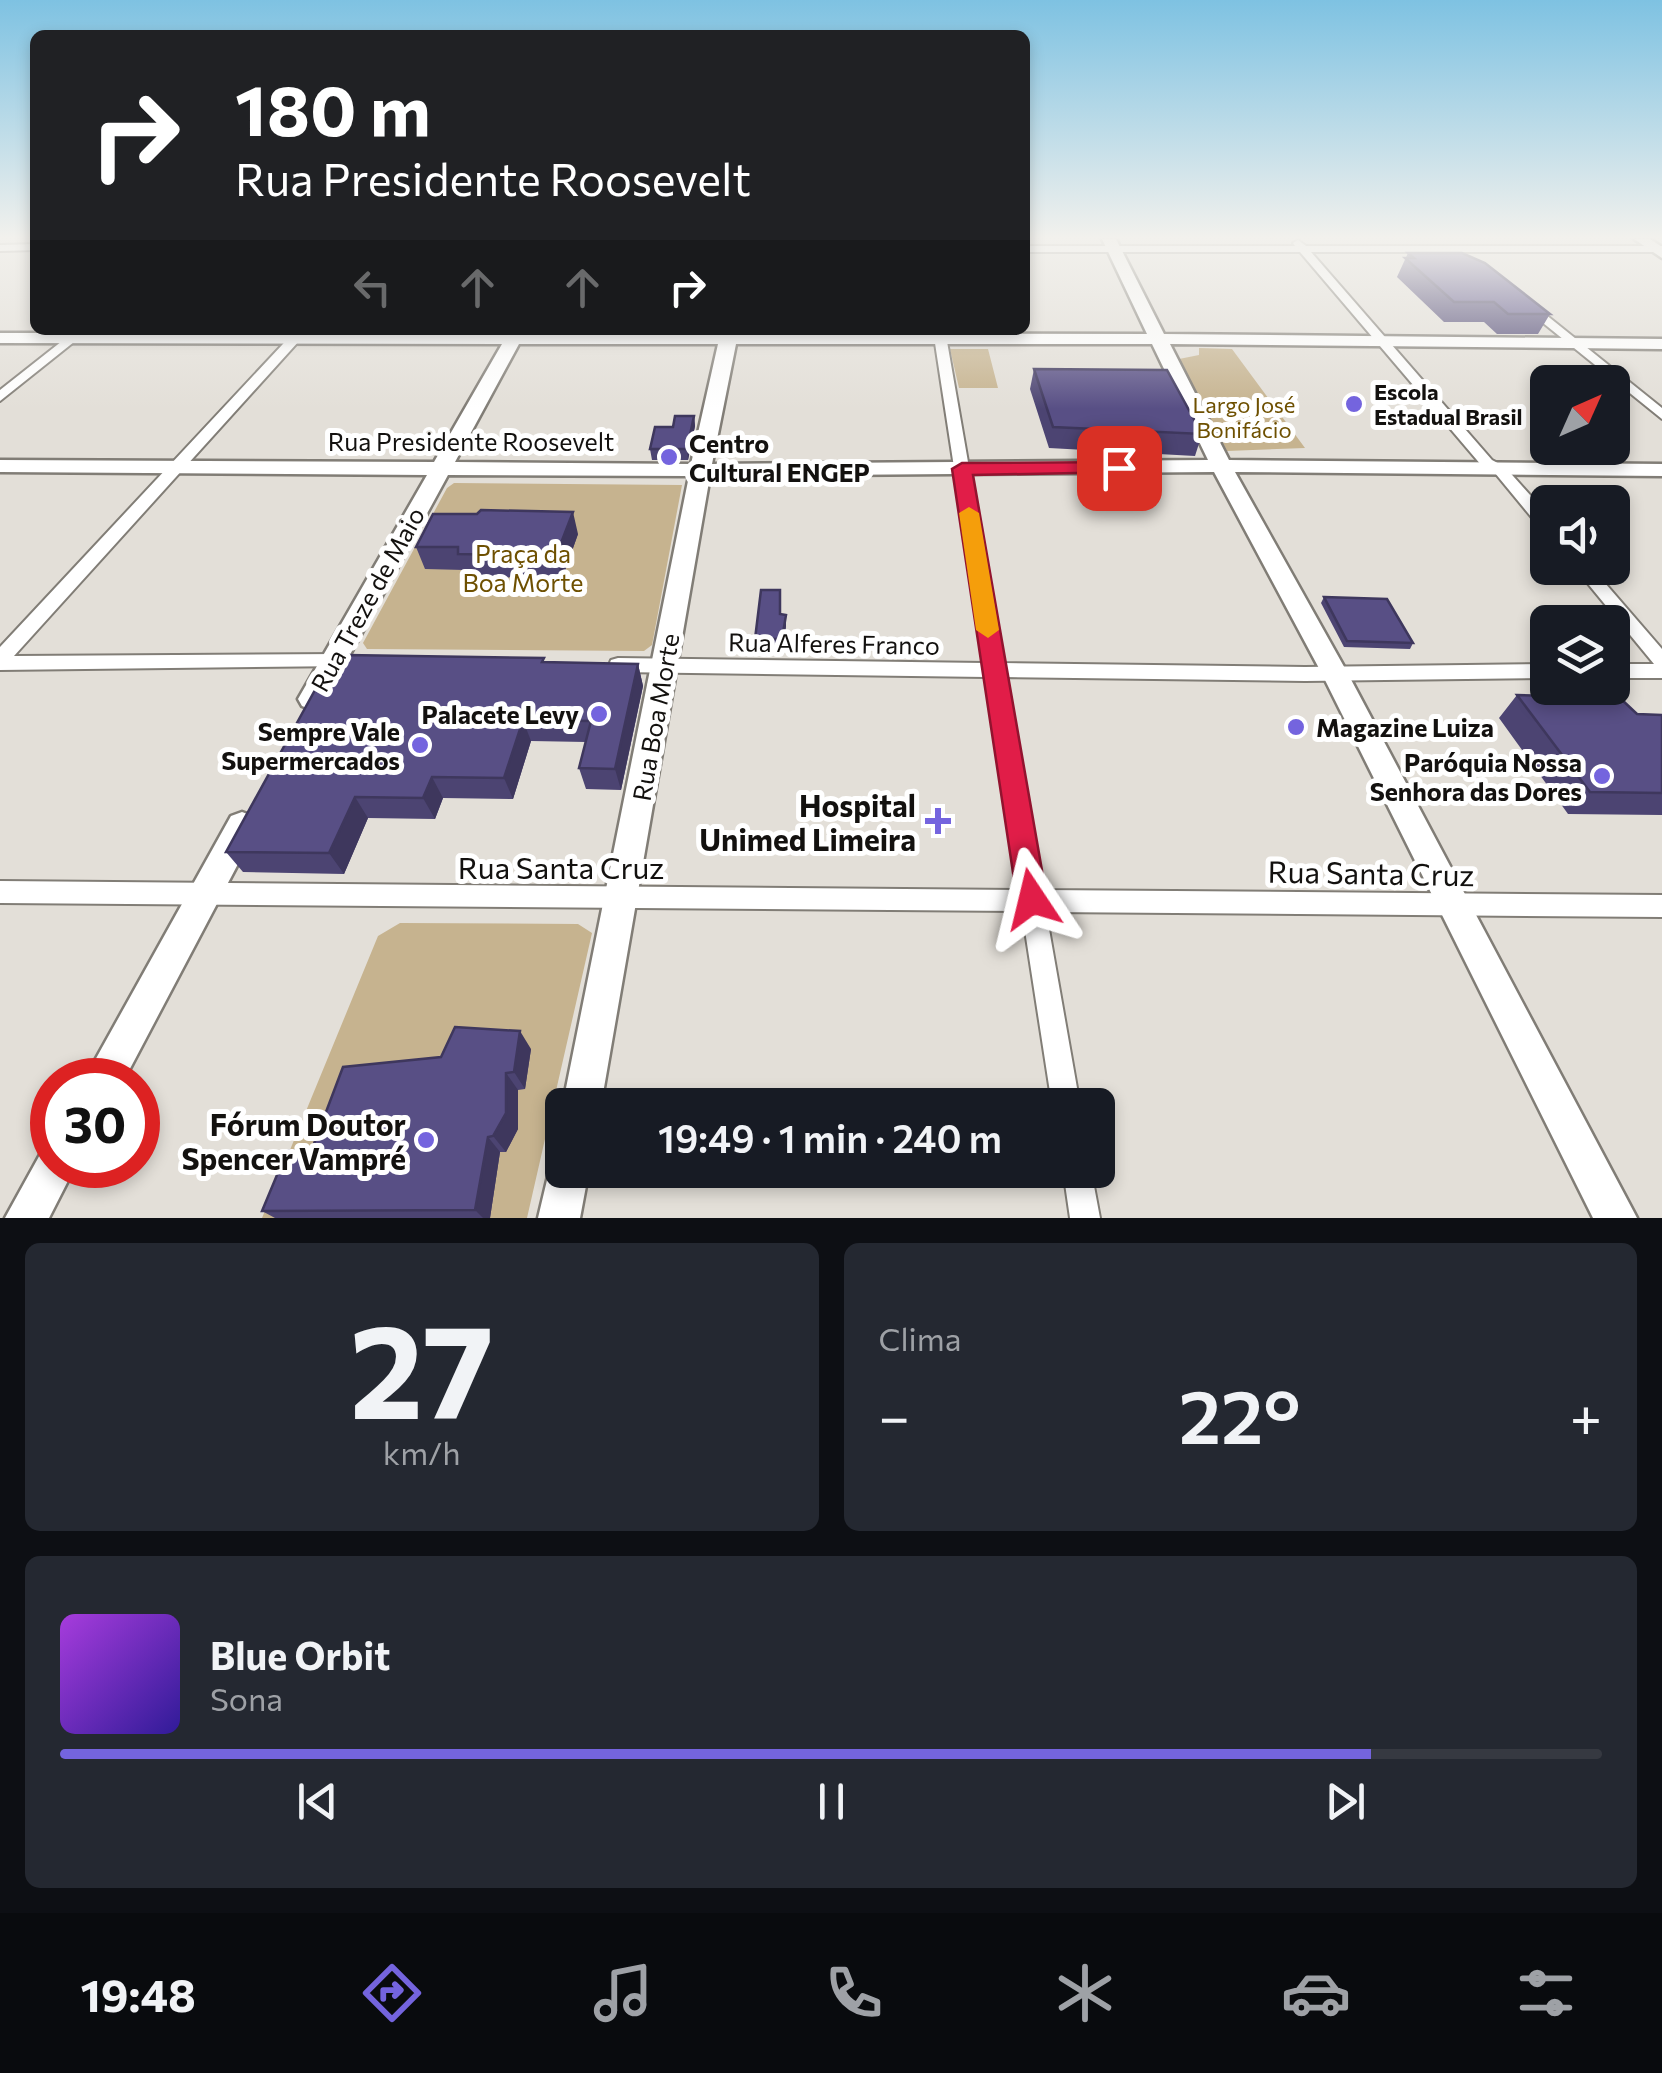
<!DOCTYPE html>
<html lang="pt">
<meta charset="utf-8">
<style>
:root{--surface:#171b24;--page:#242831;--text:#f1f3f6;--muted:#9ea1a6;--line:#363941;--accent:#7464de}
body{margin:0;font-family:Commissioner,sans-serif;background:var(--page);color:var(--text);height:100vh;display:flex;flex-direction:column;font-size:38px;white-space:nowrap}
*{box-sizing:border-box;margin:0}
p{font-size:32px;color:var(--muted)}
.icon{flex:none;width:55px;height:55px;fill:none;stroke:currentColor;stroke-width:2;stroke-linecap:round;stroke-linejoin:round}
.map{position:relative;height:1218px;overflow:hidden}
.panel{display:flex;flex-direction:column;gap:25px;padding:25px;background:#0d0f14;flex:1}
.panel>*{flex:none}
.hud{position:absolute;left:30px;top:30px;width:1000px;height:305px;border-radius:15px;box-shadow:0 5px 15px #0003;background:#202124;color:#fff;overflow:hidden}
.needle{width:65px;rotate:45deg}
.tools{position:absolute;left:1530px;top:365px;display:grid;gap:20px}
.tools a{display:grid;place-items:center;width:100px;height:100px;border-radius:15px;background:var(--surface);box-shadow:0 5px 15px #0003;font-size:50px}
.speed{position:absolute;left:30px;top:1058px;display:flex;gap:20px;font-size:50px;font-weight:700;text-align:center}
.speed>*{display:grid;place-content:center;width:130px;height:130px;border-radius:50%;background:var(--surface);box-shadow:0 5px 15px #0003;line-height:1}
.speed .limit{border:15px solid #d22;background:#fff;color:#111}
.pin{position:absolute;display:grid;place-items:center;width:85px;height:85px;color:#fff;margin:-42px;border-radius:20px;box-shadow:0 5px 15px #0006}
.me{position:absolute;width:110px;margin:-55px;rotate:350deg;stroke-linejoin:round;filter:drop-shadow(0 0 8px #0008)}
.turn{display:flex;align-items:center;gap:35px;height:210px;padding:0 40px;font-size:45px}
.turn .icon{width:130px;height:130px;stroke-width:2.5}
.turn b{display:block;font-size:70px;line-height:85px}
.lanes{display:flex;align-items:center;height:95px;padding:0 40px;background:#0003;justify-content:center;gap:50px;direction:ltr}
.lanes .off{opacity:.35}
.big{font-size:75px;font-weight:600;line-height:1.1}
.panel .tile{flex:1;display:flex;flex-direction:column;justify-content:center;gap:15px;min-width:0;padding:0 35px;border-radius:15px;background:var(--page)}
.panel .dial{align-items:center;gap:0}
.dial b{font-size:130px;line-height:1}
.song{display:flex;align-items:center;gap:30px}
.cover{width:120px;height:120px;border-radius:15px;background:linear-gradient(135deg,hsl(280 70% 55%),hsl(250 70% 35%))}
.played{height:10px;border-radius:5px;background:linear-gradient(90deg,var(--accent) 85%,var(--line) 85%)}
.keys{display:flex;justify-content:space-around;direction:ltr}
.heat{display:flex;justify-content:space-between;align-items:center;font-size:55px;direction:ltr}
.panel .tiles{flex:1;display:grid;gap:25px;grid-template-columns:1fr 1fr}
.tile:last-child{grid-column:span 2}
.trip{position:absolute;left:545px;top:1088px;width:570px;height:100px;border-radius:15px;background:var(--surface);box-shadow:0 5px 15px #0003;font-weight:600;line-height:100px;text-align:center}
.tabs{display:flex;height:160px;justify-content:space-around;align-items:center;background:#090b0e;color:var(--muted)}
.tabs .icon{width:70px;height:70px}
.tabs .selected{color:var(--accent)}
.tabs b{font-size:45px;color:var(--text)}
.map>svg:first-child{display:block}
.green{fill:#c6b38f}
.lines{fill:none;stroke-linecap:round;stroke-linejoin:round}
.street-casing{stroke:#817d76;stroke-width:4}
.secondary-casing{stroke:#817d76;stroke-width:5}
.street{fill:#fff;fill-rule:evenodd}
.secondary{fill:#fff;fill-rule:evenodd}
.wall{fill:#4c4472}
.shaded-wall{fill:#3e375d}
.building{fill:#584f85;stroke:#3e375d;stroke-width:2.5}
.route{fill:#e11d48;stroke:#92132f;stroke-width:2.5}
.slow{fill:#f59e0b}
.poi-dot{fill:#7464de;stroke:#fff;stroke-width:4}
.labels{text-anchor:middle;dominant-baseline:central;stroke-width:10;stroke-linejoin:round;paint-order:stroke}
.far-poi-label{font-size:22px;font-weight:bold;fill:#13110f;stroke:#fff;text-anchor:start}
.far-park-label{font-size:22px;fill:#6e5001;stroke:#fff}
.street-label{font-size:25px;fill:#13110f;stroke:#fff}
.poi-label{font-size:25px;font-weight:bold;fill:#13110f;stroke:#fff;text-anchor:end}
.park-label{font-size:25px;fill:#6e5001;stroke:#fff}
.near-poi-label{font-size:30px;font-weight:bold;fill:#13110f;stroke:#fff;text-anchor:end}
.near-street-label{font-size:30px;fill:#13110f;stroke:#fff}
</style>
<div class="map">
<svg width="1662" height="1218" viewBox="0 0 1662 1218">
<rect width="100%" height="100%" fill="#e3dfd8"/>
<!-- green -->
<path class="green" d="M 1199,348 L 1232,349 L 1305,448 L 1227,451 L 1179,359 L 1199,355 Z
M 950,349 L 988,349 L 998,388 L 959,388 Z
M 454,483 L 682,485 L 652,645 L 644,651 L 367,649 L 363,643 L 447,488 Z
M 400,923 L 578,924 L 592,933 L 527,1218 L 262,1218 L 378,936 Z"/>
<g class="lines">
<!-- street casing -->
<g class="street-casing">
<path id="street" d="M 1298,240 L 1306,246 L 1662,246 L 1662,252 L 1311,252 L 1492,460 L 1505,467 L 1548,515 L 1548,531 L 1542,530 L 1495,473 L 1482,466 L 1300,252 L 1025,252 L 1025,246 L 1295,246 L 1293,243 Z
M 35,244 L 35,250 L 0,251 L 0,245 Z
M 1527,306 L 1535,306 L 1662,408 L 1662,419 L 1527,310 Z
M 76,330 L 89,330 L 0,401 L 0,390 Z
M 296,330 L 309,330 L 14,656 L 342,654 L 349,656 L 351,661 L 349,666 L 0,670 L 0,647 Z
M 933,330 L 945,330 L 1003,663 L 1305,667 L 1548,664 L 1548,678 L 1305,681 L 1005,677 L 1042,890 L 1662,895 L 1662,917 L 1046,912 L 1080,1105 L 1052,1105 L 1022,911 L 0,903 L 0,881 L 1019,890 L 986,677 L 618,672 L 611,670 L 609,665 L 611,660 L 618,658 L 984,663 Z
M 1575,568 L 1592,568 L 1662,649 L 1662,678 L 1612,678 L 1612,664 L 1654,664 Z
M 1063,1170 L 1091,1170 L 1100,1218 L 1070,1218 Z"/>
</g>
<!-- secondary casing -->
<g class="secondary-casing">
<path id="secondary" d="M 1102,239 L 1116,239 L 1164,334 L 1662,339 L 1662,349 L 1170,344 L 1229,460 L 1662,464 L 1662,476 L 1235,472 L 1347,672 L 1637,1218 L 1593,1218 L 1321,672 L 1214,472 L 710,476 L 601,1105 L 562,1108 L 689,476 L 448,475 L 322,706 L 312,710 L 302,706 L 298,699 L 427,475 L 0,472 L 0,460 L 434,462 L 502,344 L 0,343 L 0,333 L 508,333 L 527,330 L 525,333 L 1147,334 ZM 519,344 L 718,344 L 691,464 L 455,462 ZM 736,344 L 1152,344 L 1208,460 L 712,464 Z
M 1634,239 L 1650,239 L 1662,247 L 1662,258 Z
M 242,812 L 253,816 L 258,826 L 124,1080 L 84,1080 L 231,816 Z
M 52,1146 L 52,1165 L 76,1165 L 49,1218 L 5,1218 L 42,1151 Z
M 562,1152 L 562,1170 L 589,1170 L 580,1218 L 538,1218 L 553,1155 Z"/>
</g>
<!-- street -->
<use href="#street" class="street"/>
<!-- secondary -->
<use href="#secondary" class="secondary"/>
</g>
<!-- wall -->
<path class="wall" d="M 1408,253 L 1550,314 L 1538,334 L 1497,334 L 1484,322 L 1444,322 L 1397,277 Z
M 1034,369 L 1202,434 L 1195,456 L 1049,448 L 1030,389 Z
M 694,416 L 695,426 L 688,460 L 652,460 L 650,449 L 673,427 Z
M 578,534 L 562,579 L 466,576 L 464,570 L 425,569 L 416,547 Z
M 1324,597 L 1413,643 L 1410,649 L 1344,647 L 1321,603 Z
M 781,614 L 786,615 L 786,626 L 782,651 L 756,650 L 755,639 Z
M 545,663 L 638,664 L 643,686 L 621,790 L 586,789 L 579,768 L 586,742 L 531,741 L 513,799 L 443,798 L 435,819 L 368,818 L 344,874 L 243,872 L 226,852 Z
M 1517,695 L 1637,714 L 1662,715 L 1662,815 L 1568,814 L 1499,718 Z
M 531,1049 L 525,1089 L 518,1090 L 518,1129 L 506,1152 L 500,1152 L 490,1218 L 275,1218 L 262,1211 L 312,1149 Z"/>
<!-- shaded-wall -->
<path class="shaded-wall" d="M 694,416 L 695,426 L 688,460 L 687,449 Z
M 573,512 L 578,534 L 562,579 L 556,556 Z
M 786,615 L 786,626 L 782,651 L 782,639 Z
M 638,664 L 643,686 L 621,790 L 615,769 Z
M 523,720 L 531,741 L 513,799 L 504,778 Z
M 432,777 L 443,798 L 435,819 L 423,798 Z
M 355,797 L 368,818 L 344,874 L 329,853 Z
M 520,1031 L 531,1049 L 525,1089 L 514,1072 Z
M 506,1073 L 518,1090 L 518,1129 L 506,1152 L 493,1136 Z
M 488,1137 L 500,1152 L 490,1218 L 483,1218 L 475,1210 Z"/>
<!-- building -->
<path class="building" d="M 1408,253 L 1462,253 L 1485,263 L 1550,314 L 1508,314 L 1494,302 L 1454,302 L 1405,258 L 1414,258 Z
M 1034,369 L 1167,370 L 1202,434 L 1053,427 Z
M 675,416 L 694,416 L 687,449 L 650,449 L 655,427 L 673,427 Z
M 481,510 L 573,512 L 556,556 L 458,554 L 458,547 L 416,547 L 433,514 L 477,514 Z
M 761,590 L 780,590 L 780,614 L 786,615 L 782,639 L 755,639 Z
M 1324,597 L 1387,599 L 1413,643 L 1347,641 Z
M 346,655 L 544,658 L 542,662 L 638,664 L 615,769 L 579,768 L 591,721 L 523,720 L 504,778 L 432,777 L 423,798 L 355,797 L 329,853 L 226,852 L 326,670 Z
M 1517,695 L 1620,698 L 1637,714 L 1662,715 L 1662,793 L 1590,792 Z
M 455,1027 L 520,1031 L 514,1072 L 506,1073 L 506,1113 L 493,1136 L 488,1137 L 475,1210 L 262,1211 L 287,1151 L 312,1149 L 343,1067 L 441,1057 Z"/>
<!-- sky -->
<linearGradient id="sky" x2="0" y2="1"><stop stop-color="#7ec2e2"/><stop offset="0.58" stop-color="#f2f1ed"/><stop offset="1" stop-color="#f2f1ed" stop-opacity="0"/></linearGradient>
<rect width="1662" height="409" fill="url(#sky)"/>
<!-- route -->
<path class="route" d="M 1119,462 L 1125,464 L 1125,472 L 973,475 L 1047,899 L 1043,909 L 1032,913 L 1022,909 L 1017,899 L 952,469 L 962,463 Z"/>
<!-- slow -->
<path class="slow" d="M 969,507 L 979,513 L 999,630 L 988,638 L 976,630 L 959,513 Z"/>
<!-- markers -->
<g class="poi-dot">
<circle cx="1354" cy="404" r="10"/>
<circle cx="669" cy="457" r="10"/>
<circle cx="599" cy="714" r="10"/>
<circle cx="1296" cy="727" r="10"/>
<circle cx="420" cy="745" r="10"/>
<circle cx="1602" cy="776" r="10"/>
<path d="M933 806h10v10h10v10h-10v10h-10v-10h-10v-10h10z"/>
<circle cx="426" cy="1140" r="10"/>
</g>
<g class="labels">
<!-- far-poi labels -->
<g class="far-poi-label">
<text x="1374" y="391">Escola<tspan x="1374" dy="25">Estadual Brasil</tspan></text>
</g>
<!-- far-park labels -->
<g class="far-park-label">
<text x="1244" y="404">Largo José<tspan x="1244" dy="25">Bonifácio</tspan></text>
</g>
<!-- street labels -->
<g class="street-label">
<text x="471" y="441">Rua Presidente Roosevelt</text>
<text transform="translate(367 599) rotate(-61)">Rua Treze de Maio</text>
<text transform="translate(834 643) rotate(1)">Rua Alferes Franco</text>
<text transform="translate(655 717) rotate(-80)">Rua Boa Morte</text>
</g>
<!-- poi labels -->
<g class="poi-label">
<text x="689" y="443" text-anchor="start">Centro<tspan x="689" dy="29">Cultural ENGEP</tspan></text>
<text x="579" y="714">Palacete Levy</text>
<text x="1316" y="727" text-anchor="start">Magazine Luiza</text>
<text x="400" y="731">Sempre Vale<tspan x="400" dy="29">Supermercados</tspan></text>
<text x="1582" y="762">Paróquia Nossa<tspan x="1582" dy="29">Senhora das Dores</tspan></text>
</g>
<!-- park labels -->
<g class="park-label">
<text x="523" y="553">Praça da<tspan x="523" dy="29">Boa Morte</tspan></text>
</g>
<!-- near-poi labels -->
<g class="near-poi-label">
<text x="916" y="804">Hospital<tspan x="916" dy="34">Unimed Limeira</tspan></text>
<text x="406" y="1123">Fórum Doutor<tspan x="406" dy="34">Spencer Vampré</tspan></text>
</g>
<!-- near-street labels -->
<g class="near-street-label">
<text x="561" y="866">Rua Santa Cruz</text>
<text transform="translate(1371 872) rotate(1)">Rua Santa Cruz</text>
</g>
</g>
</svg>
<div class="tools">
<a><svg class="needle" viewBox="-14 -14 28 28"><path d="M0-13l5 13h-10z" fill="#e53935"/><path d="M0 13l5-13h-10z" fill="#9ea1a6"/></svg></a>
<a><svg class="icon" aria-label="sound" viewBox="0 0 24 24"><path d="M4 9h4l5-4v14l-5-4H4zM17 9q2 3 0 6"/></svg></a>
<a><svg class="icon" aria-label="layers" viewBox="0 0 24 24"><path d="M12 4l9 5-9 5-9-5zM3 14l9 5 9-5"/></svg></a>
</div>
<div class="speed"><div class="limit">30</div></div>
<div class="pin" style="left:1119px;top:468px;background:#d93025"><svg class="icon" aria-label="arrive" viewBox="0 0 24 24"><path d="M6 21V4h12l-3 4 3 4H6"/></svg></div>
<svg class="me" style="left:1032px;top:899px" viewBox="-20 -20 40 40"><path d="M0-17L14 15 0 8-14 15z" fill="#e11d48" stroke="#fff" stroke-width="4"/></svg>
<div class="trip">19:49 · 1 min · 240 m</div>
<div class="hud">
<div class="turn"><svg class="icon" aria-label="right" viewBox="0 0 24 24"><path d="M7 20v-9h11M14 6l5 5-5 5"/></svg><div><b>180 m</b>Rua Presidente Roosevelt</div></div>
<div class="lanes"><svg class="icon off" aria-label="left" viewBox="0 0 24 24"><path d="M17 20v-9H6M10 6l-5 5 5 5"/></svg><svg class="icon off" aria-label="ahead" viewBox="0 0 24 24"><path d="M12 20V5M6 11l6-6 6 6"/></svg><svg class="icon off" aria-label="ahead" viewBox="0 0 24 24"><path d="M12 20V5M6 11l6-6 6 6"/></svg><svg class="icon" aria-label="right" viewBox="0 0 24 24"><path d="M7 20v-9h11M14 6l5 5-5 5"/></svg></div>
</div>
</div>
<section class="panel">
<div class="tiles">
<div class="tile dial"><b>27</b><p>km/h</p></div>
<div class="tile"><p>Clima</p>
<div class="heat"><a>−</a><b class="big">22°</b><a>+</a></div>
</div>
<div class="tile">
<div class="song"><i class="cover"></i><div><b>Blue Orbit</b><p>Sona</p></div></div>
<div class="played"></div>
<div class="keys"><svg class="icon" aria-label="previous" viewBox="0 0 24 24"><path d="M18 5L8 12l10 7zM5 5v14"/></svg><svg class="icon" aria-label="pause" viewBox="0 0 24 24"><path d="M8 5v14M16 5v14"/></svg><svg class="icon" aria-label="next" viewBox="0 0 24 24"><path d="M6 5l10 7-10 7zM19 5v14"/></svg></div>
</div>
</div>
</section>
<nav class="tabs">
<b>19:48</b>
<svg class="icon selected" aria-label="directions" viewBox="0 0 24 24"><path d="M12 3l9 9-9 9-9-9zM9 14v-3h6M13 9l2 2-2 2"/></svg>
<svg class="icon" aria-label="music" viewBox="0 0 24 24"><path d="M9 18V5l10-2v13"/><circle cx="6" cy="18" r="3"/><circle cx="16" cy="16" r="3"/></svg>
<svg class="icon" aria-label="phone" viewBox="0 0 24 24"><path d="M5 4h4l2 5-3 2q2 4 5 5l2-3 5 2v4C11 20 4 13 5 4z"/></svg>
<svg class="icon" aria-label="climate" viewBox="0 0 24 24"><path d="M12 3v18M4 7l16 10M4 17L20 7"/></svg>
<svg class="icon" aria-label="car" viewBox="0 0 24 24"><path d="M5 17H2v-5l4-1 3-4h7l3 4 3 1v5h-3M9 17h6M6 11h13"/><circle cx="7" cy="17" r="2"/><circle cx="17" cy="17" r="2"/></svg>
<svg class="icon" aria-label="filters" viewBox="0 0 24 24"><path d="M4 7h16M4 17h16"/><circle cx="9" cy="7" r="2"/><circle cx="15" cy="17" r="2"/></svg>
</nav>
